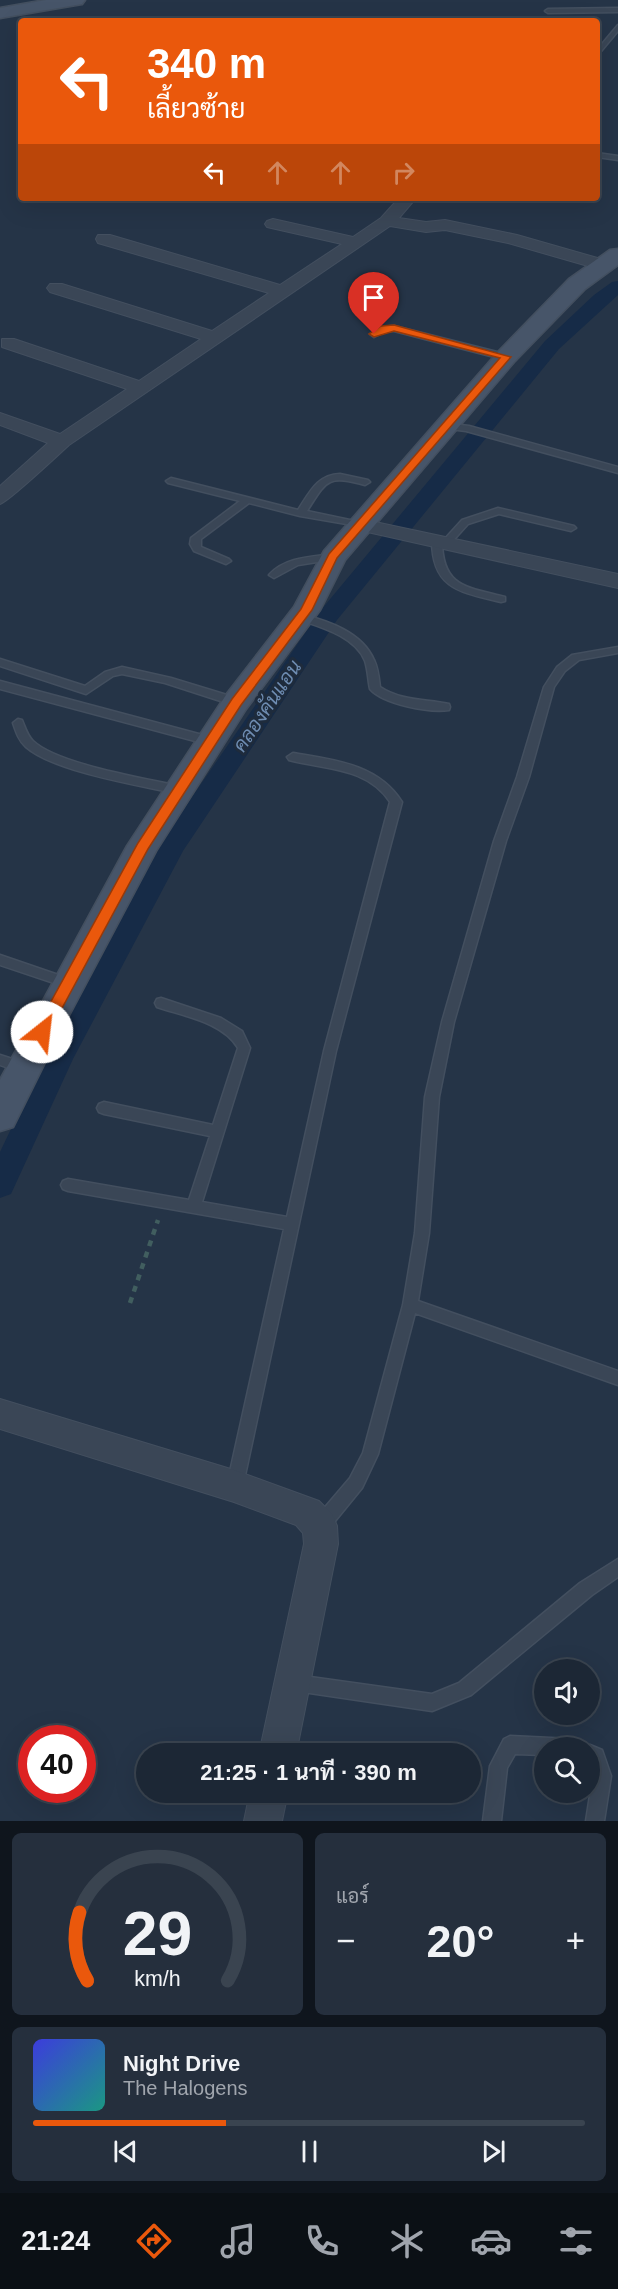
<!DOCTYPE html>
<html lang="th">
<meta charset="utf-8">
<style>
:root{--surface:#1c2735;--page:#252f3d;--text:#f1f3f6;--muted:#a0a5ad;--line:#3a4450;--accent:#ea580c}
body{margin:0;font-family:Arial,Sarabun,sans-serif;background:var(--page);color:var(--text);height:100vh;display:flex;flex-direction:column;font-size:22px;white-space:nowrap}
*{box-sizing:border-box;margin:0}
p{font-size:20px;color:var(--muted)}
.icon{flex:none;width:33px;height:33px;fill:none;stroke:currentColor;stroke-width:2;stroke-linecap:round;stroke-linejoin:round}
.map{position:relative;height:1821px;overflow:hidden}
.side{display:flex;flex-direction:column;gap:12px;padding:12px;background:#0f151d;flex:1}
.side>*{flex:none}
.banner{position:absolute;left:18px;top:18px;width:582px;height:183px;border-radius:6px;box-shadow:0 6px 24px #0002,0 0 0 2px var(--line);background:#ea580c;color:#fff;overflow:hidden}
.controls{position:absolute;left:534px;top:1659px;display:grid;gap:12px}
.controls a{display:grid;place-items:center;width:66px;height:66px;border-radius:50%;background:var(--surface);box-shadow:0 6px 24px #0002,0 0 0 2px var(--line);font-size:30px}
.speed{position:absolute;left:18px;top:1725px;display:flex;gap:12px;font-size:30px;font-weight:700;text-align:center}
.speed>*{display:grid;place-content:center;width:78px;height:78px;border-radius:50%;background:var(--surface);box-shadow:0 6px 24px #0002,0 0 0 2px var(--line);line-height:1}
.speed .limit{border:9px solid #d22;background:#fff;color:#111}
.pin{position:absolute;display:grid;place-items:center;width:51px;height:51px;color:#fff;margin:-62px -26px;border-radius:50% 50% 50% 0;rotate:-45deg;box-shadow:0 0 6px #0007}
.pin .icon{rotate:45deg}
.me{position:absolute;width:66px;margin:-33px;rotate:29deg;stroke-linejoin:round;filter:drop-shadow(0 0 4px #0008)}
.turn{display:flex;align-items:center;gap:21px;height:126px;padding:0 30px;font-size:27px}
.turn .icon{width:78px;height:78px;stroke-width:2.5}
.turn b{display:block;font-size:42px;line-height:51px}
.lanes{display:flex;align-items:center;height:57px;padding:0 30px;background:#0003;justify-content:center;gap:30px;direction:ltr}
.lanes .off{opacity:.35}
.big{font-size:45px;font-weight:700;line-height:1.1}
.side .widget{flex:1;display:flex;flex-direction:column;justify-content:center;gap:9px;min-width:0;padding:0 21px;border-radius:9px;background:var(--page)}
.side .dial{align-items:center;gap:0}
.dial svg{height:156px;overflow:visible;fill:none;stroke:var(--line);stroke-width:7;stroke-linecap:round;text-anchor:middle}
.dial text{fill:var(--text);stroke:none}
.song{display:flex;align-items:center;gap:18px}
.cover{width:72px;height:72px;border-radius:9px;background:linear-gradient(135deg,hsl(240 70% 55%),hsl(170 70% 35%))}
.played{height:6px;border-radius:3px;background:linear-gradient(90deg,var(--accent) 35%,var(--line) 35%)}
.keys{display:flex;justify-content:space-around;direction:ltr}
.heat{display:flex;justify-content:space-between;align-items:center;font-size:33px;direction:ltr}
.side .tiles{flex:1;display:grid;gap:12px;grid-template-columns:1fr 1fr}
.widget:last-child{grid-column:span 2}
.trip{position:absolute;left:136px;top:1743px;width:345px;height:60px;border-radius:30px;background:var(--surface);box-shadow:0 6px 24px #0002,0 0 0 2px var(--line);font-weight:700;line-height:60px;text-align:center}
.menu{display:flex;height:96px;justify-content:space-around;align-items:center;background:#0b1015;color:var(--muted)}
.menu .icon{width:42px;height:42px}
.menu .on{color:var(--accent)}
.menu b{font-size:27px;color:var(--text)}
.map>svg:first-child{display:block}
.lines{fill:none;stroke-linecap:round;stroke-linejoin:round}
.canal{fill:#162b47;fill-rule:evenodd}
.lane-casing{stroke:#434f5f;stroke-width:3}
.street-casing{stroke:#434f5f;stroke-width:2}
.secondary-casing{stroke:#434f5f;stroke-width:3}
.path{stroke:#415e5f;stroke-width:4.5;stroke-dasharray:6 6;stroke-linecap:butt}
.lane{fill:#3a4656;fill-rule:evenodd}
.street{fill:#3a4656;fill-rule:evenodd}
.secondary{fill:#475569;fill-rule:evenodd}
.route{fill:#ea580c;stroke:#983908;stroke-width:1.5}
.labels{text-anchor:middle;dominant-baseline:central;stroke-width:6;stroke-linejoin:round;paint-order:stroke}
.water-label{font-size:20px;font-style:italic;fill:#6e8cb1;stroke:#1e2b3c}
</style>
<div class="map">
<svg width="618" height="1821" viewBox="0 0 618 1821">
<rect width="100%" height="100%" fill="#253447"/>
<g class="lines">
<!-- canal -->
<path class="canal" d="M 618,281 L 618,295 L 559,349 L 337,620 L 183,851 L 73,1059 L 11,1194 L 0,1198 L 0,1152 L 49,1049 L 163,839 L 321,610 L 545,341 L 594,295 L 612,282 Z"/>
<!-- lane casing -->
<g class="lane-casing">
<path id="lane" d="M 618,8 L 618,12 L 548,13 L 545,11 L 548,9 Z
M 618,25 L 618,31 L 597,56 L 597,50 Z
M 597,153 L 618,156 L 618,160 L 597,157 Z
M 394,326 L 509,355 L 510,357 L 506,360 L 394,331 L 386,331 L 374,337 L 370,334 L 381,327 Z
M 444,423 L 469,426 L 618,467 L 618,473 L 466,431 L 441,428 L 441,424 Z
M 340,474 L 368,480 L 370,482 L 365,485 C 327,475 327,480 307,511 L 364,523 L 364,527 L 300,516 L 249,503 L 201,539 L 201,547 L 229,559 L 231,561 L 226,564 L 194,551 L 190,544 L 191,538 L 240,501 L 168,483 L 166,481 L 171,478 L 298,510 C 310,492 317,475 340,474 Z
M 498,508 L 574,526 L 576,528 L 571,531 L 499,514 L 468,524 L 450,544 L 444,544 L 442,542 L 462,520 Z
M 437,537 L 442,540 C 442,587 466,587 505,597 L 505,601 L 501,602 C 460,592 432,589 432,540 Z
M 333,554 L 336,555 L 336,559 L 298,565 L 274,578 L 269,575 C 285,557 311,557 333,554 Z
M 301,614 C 328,621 362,632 374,660 C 378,668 379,678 380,687 C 401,701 425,699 449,704 L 450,707 L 449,710 C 429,713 383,704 370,689 C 368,680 368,670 365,661 C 355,636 320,627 297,619 L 296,617 Z
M 618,647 L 618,653 L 579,660 L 565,671 L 554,687 L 529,777 L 506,841 L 454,1022 L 439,1097 L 429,1233 L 418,1301 L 618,1371 L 618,1385 L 415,1313 L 378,1454 L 362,1488 L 327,1531 L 321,1533 L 315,1531 L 313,1525 L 315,1519 L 350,1478 L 363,1453 L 403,1305 L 415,1233 L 425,1097 L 442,1022 L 494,841 L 517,777 L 544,687 L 557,667 L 572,655 Z
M 0,659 L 85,686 L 105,672 L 122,667 L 171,678 L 240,699 L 241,702 L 236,706 L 165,683 L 122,674 L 113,676 L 86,694 L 0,666 Z
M 0,681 L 210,737 L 215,741 L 210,745 L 0,689 Z
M 18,719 L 22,720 C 25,727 27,735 33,741 C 57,764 143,778 178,786 L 184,790 L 178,794 C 139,785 55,772 26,747 C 19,741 16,732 13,723 Z
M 293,753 C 334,760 378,764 402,802 L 336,1051 L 243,1485 L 241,1490 L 235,1493 L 229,1490 L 227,1485 L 284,1229 L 68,1191 L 63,1189 L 61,1185 L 63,1181 L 68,1179 L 189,1200 L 210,1136 L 104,1114 L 99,1112 L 97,1108 L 99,1104 L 104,1102 L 213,1125 L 238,1048 C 223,1022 183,1016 157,1007 L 155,1003 L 157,999 L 161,998 L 221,1018 L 242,1031 L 250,1048 L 202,1202 L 287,1217 L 324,1051 L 390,802 C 367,767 326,770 289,760 L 287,757 Z
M 0,955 L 73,980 L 75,983 L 73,986 L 69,988 L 0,965 Z
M 0,1055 L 28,1064 L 29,1068 L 28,1072 L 23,1073 L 0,1065 Z
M 618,1559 L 618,1577 L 592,1595 L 471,1695 L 432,1711 L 296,1691 L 290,1689 L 288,1683 L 290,1677 L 296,1675 L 432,1694 L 459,1683 L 580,1583 Z
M 510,1736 L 572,1739 L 578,1742 L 580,1748 L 544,1748 L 544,1755 L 515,1754 L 507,1768 L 501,1821 L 483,1821 L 490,1766 L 504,1739 Z
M 590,1745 L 602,1750 L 611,1776 L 604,1821 L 586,1821 L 593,1776 L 590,1763 L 590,1748 L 585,1748 Z"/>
</g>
<!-- street casing -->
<g class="street-casing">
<path id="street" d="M 399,198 L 416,198 L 399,218 L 426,222 L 445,220 L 517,235 L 608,261 L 610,265 L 602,270 L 508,243 L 445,230 L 426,232 L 390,226 L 69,445 C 58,455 8,502 0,504 L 0,486 L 48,443 L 0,425 L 0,413 L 60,434 L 127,389 L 2,347 L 2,339 L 14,339 L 139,381 L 201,339 L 50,292 L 47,288 L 50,284 L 62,284 L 212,331 L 269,293 L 98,243 L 96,239 L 98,235 L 110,235 L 280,285 L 342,244 L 267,227 L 265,224 L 267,221 L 273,219 L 353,237 L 381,218 Z
M 361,519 L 618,574 L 618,588 L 354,529 L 351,525 L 354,521 Z
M 0,1399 L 234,1470 L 319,1501 L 332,1514 L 337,1526 L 338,1544 L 296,1754 L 259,1754 L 304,1544 L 303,1533 L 296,1525 L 234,1502 L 0,1429 Z
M 250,1792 L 288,1792 L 282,1821 L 244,1821 Z"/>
</g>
<!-- secondary casing -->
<g class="secondary-casing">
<path id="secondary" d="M 46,0 L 85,0 L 82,4 L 76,5 L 0,18 L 0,8 Z
M 618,249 L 618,265 L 585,289 L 514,362 L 345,560 L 320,610 L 246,709 L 156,851 L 58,1036 L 13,1127 L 0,1131 L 0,1080 L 127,846 L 226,695 L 294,607 L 324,551 L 498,352 L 569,279 L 610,250 Z"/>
</g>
<!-- path -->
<path class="path" d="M 130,1303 L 158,1220"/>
<!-- lane -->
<use href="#lane" class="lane"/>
<!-- street -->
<use href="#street" class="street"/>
<!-- secondary -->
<use href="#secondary" class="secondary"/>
</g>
<!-- route -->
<path class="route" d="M 394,325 L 511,357 L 337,558 L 312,610 L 241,705 L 148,849 L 47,1036 L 37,1036 L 35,1032 L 37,1027 L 138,843 L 232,699 L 301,609 L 329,554 L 500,358 L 394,331 L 374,337 L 369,334 L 381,326 Z"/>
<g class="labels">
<!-- water labels -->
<g class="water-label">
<text transform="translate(267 706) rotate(-56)">คลองคันแอน</text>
</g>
</g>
</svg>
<div class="controls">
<a><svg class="icon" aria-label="sound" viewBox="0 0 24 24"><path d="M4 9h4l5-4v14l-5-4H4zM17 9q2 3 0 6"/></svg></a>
<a><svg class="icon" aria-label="search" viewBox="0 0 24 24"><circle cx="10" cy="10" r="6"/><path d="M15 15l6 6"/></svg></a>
</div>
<div class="speed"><div class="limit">40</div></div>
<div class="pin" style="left:374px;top:334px;background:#d93025"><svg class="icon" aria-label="arrive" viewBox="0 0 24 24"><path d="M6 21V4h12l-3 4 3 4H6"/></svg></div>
<svg class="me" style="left:42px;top:1032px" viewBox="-20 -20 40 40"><circle r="19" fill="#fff"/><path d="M0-13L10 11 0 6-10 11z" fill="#ea580c"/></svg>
<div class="trip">21:25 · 1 นาที · 390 m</div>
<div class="banner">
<div class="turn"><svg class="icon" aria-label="left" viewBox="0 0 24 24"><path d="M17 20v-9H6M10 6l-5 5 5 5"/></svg><div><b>340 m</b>เลี้ยวซ้าย</div></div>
<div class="lanes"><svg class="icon" aria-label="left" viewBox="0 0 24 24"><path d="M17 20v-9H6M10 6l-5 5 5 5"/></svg><svg class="icon off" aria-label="ahead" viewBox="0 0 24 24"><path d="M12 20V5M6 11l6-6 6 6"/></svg><svg class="icon off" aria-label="ahead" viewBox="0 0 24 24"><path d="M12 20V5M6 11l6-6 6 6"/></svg><svg class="icon off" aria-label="right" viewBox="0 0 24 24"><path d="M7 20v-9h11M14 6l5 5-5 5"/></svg></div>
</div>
</div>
<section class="side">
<div class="tiles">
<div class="widget dial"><svg viewBox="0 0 100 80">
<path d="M14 69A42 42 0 1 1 86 69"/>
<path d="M14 69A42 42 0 0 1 10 34" stroke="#ea580c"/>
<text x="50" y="56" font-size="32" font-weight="700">29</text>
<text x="50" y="72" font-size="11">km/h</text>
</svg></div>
<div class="widget"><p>แอร์</p>
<div class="heat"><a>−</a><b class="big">20°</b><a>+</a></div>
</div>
<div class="widget">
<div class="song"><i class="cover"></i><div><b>Night Drive</b><p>The Halogens</p></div></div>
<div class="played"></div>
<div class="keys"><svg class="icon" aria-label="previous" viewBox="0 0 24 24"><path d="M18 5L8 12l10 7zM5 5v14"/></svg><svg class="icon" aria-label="pause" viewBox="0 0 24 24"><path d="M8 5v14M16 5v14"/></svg><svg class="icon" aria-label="next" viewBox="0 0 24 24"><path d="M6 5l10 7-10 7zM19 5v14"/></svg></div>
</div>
</div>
</section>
<nav class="menu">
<b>21:24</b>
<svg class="icon on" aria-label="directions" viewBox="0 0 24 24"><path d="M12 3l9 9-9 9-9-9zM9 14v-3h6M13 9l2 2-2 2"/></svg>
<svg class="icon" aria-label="music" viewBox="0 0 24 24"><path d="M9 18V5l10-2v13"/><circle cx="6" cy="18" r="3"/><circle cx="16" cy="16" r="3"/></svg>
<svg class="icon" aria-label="phone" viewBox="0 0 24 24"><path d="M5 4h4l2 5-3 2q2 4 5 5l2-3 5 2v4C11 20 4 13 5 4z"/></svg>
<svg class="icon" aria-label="climate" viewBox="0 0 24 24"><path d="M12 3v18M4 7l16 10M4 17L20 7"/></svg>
<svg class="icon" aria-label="car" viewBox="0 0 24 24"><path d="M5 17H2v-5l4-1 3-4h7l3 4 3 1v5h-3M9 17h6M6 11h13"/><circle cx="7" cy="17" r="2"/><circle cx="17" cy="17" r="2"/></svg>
<svg class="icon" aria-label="filters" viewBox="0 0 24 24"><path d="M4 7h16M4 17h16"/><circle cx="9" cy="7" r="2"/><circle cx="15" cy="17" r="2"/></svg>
</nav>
